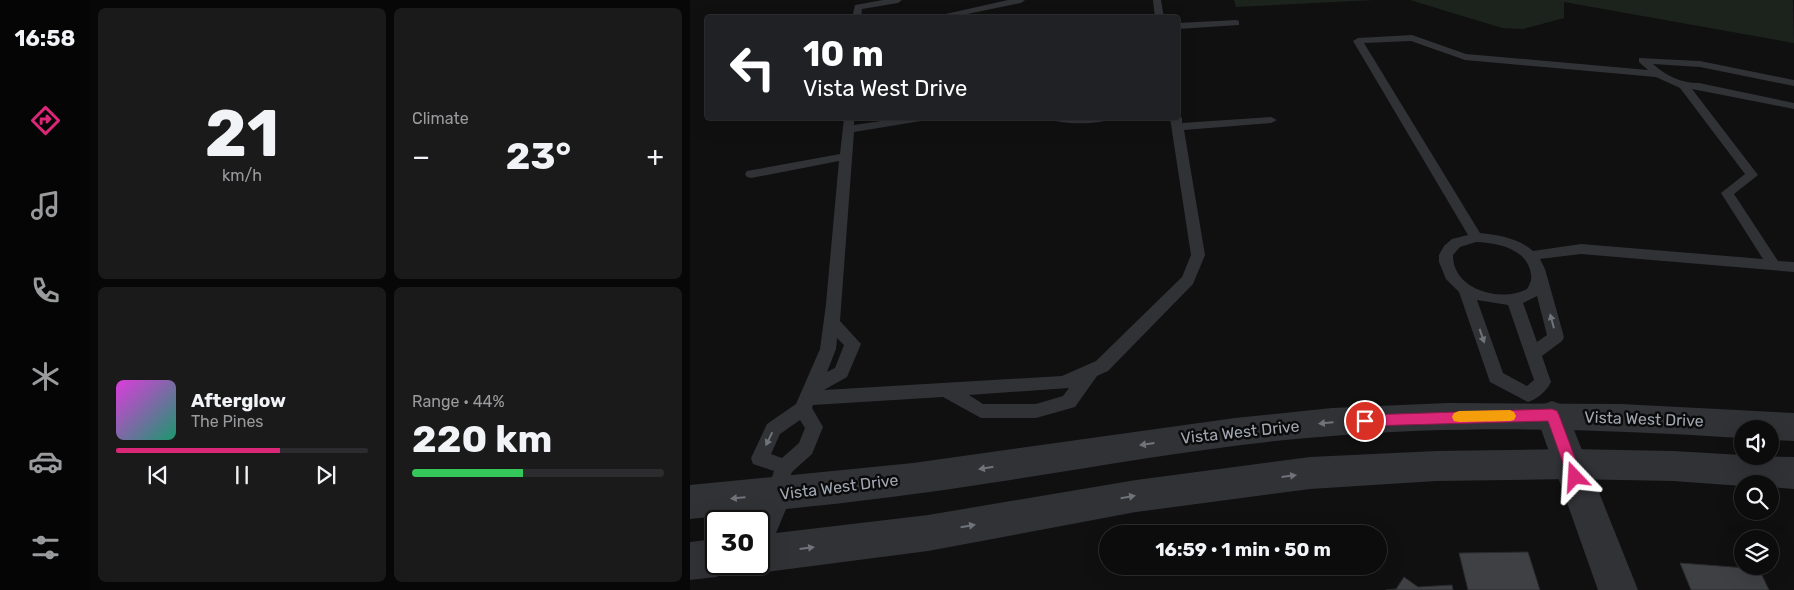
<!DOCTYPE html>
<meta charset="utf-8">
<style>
:root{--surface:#0c0c0d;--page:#1a1a1b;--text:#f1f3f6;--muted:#9a9b9d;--line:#2c2c2e;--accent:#db2777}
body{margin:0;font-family:Rubik,sans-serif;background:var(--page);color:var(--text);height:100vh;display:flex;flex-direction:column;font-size:19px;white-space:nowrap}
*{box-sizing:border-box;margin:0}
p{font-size:16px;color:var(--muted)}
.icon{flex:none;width:28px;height:28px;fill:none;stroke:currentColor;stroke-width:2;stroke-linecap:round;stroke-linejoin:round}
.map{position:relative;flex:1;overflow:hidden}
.details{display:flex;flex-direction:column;gap:8px;padding:8px;background:#070707;width:600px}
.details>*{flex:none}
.banner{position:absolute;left:15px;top:15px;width:475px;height:105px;border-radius:5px;box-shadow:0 5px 20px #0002,0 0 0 1px var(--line);background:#202124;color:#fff;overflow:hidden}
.fabs{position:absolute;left:1044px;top:420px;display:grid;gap:10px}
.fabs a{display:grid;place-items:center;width:45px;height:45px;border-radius:50%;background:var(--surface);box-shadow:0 5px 20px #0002,0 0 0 1px var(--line);font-size:25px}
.speed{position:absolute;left:15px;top:510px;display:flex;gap:10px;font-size:25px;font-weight:700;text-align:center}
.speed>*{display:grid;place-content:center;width:65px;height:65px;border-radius:50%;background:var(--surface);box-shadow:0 5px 20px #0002,0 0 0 1px var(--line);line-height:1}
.speed .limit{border:2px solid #111;border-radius:8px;background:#fff;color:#111}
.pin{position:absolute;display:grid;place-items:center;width:42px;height:42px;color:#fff;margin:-21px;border:2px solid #fff;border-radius:50%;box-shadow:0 1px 5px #0007}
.me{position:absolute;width:55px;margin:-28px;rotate:340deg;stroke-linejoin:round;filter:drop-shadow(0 0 4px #0008)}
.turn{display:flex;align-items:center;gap:18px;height:105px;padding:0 15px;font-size:22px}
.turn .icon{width:65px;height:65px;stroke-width:2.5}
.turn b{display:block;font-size:35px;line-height:42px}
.big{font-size:38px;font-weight:700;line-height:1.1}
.details .card{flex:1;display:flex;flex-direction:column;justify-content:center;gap:8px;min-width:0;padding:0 18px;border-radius:8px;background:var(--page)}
.details .dial{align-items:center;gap:0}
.dial b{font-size:65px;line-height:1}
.song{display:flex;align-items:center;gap:15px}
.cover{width:60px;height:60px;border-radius:8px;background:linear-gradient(135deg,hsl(300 70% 55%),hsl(160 70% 35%))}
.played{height:5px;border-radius:2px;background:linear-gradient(90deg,var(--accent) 65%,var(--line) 65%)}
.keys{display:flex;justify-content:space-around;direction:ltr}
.heat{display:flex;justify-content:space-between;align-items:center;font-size:28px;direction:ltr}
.charge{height:8px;border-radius:4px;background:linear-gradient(90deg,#34c759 44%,var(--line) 0)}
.details .tiles{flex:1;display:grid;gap:8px;grid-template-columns:repeat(2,1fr)}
.trip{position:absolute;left:409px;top:525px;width:288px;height:50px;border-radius:25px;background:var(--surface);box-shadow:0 5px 20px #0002,0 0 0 1px var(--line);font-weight:700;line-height:50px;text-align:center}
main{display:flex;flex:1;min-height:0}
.tabs{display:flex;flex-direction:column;width:90px;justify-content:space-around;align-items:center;background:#050505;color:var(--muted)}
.tabs .icon{width:35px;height:35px}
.tabs .current{color:var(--accent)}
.tabs b{font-size:22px;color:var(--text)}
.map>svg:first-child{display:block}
.green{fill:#1c231d}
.building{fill:#3f4044;stroke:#2a2a2d}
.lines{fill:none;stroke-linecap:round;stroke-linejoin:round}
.service{fill:#313236;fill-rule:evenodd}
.minor{fill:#313236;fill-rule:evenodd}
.tertiary{fill:#313236;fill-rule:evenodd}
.oneway{fill:#6f737a}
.route{fill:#db2777;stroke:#8e194d}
.slow{fill:#f59e0b}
.labels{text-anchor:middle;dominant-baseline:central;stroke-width:5;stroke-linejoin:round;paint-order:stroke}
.near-street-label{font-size:16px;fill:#a1a8b1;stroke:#0b0b0c}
</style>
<main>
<nav class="tabs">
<b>16:58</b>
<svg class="icon current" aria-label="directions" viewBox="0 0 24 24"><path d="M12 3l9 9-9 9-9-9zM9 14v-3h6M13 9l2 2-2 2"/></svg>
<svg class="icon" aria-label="music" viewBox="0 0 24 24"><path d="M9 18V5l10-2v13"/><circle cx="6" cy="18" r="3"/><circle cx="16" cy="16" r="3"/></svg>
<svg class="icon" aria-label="phone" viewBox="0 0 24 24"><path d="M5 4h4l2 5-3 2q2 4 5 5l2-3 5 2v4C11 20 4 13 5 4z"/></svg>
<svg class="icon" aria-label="climate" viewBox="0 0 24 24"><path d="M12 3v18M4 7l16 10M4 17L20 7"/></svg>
<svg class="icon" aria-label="car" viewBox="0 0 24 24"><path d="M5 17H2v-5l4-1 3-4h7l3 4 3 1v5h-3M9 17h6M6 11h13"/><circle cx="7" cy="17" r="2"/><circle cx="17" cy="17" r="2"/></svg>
<svg class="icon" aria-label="filters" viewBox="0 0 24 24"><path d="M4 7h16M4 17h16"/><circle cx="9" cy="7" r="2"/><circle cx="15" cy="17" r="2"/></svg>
</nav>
<section class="details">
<div class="tiles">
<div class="card dial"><b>21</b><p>km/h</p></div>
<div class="card"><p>Climate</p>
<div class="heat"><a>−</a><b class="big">23°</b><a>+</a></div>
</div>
<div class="card">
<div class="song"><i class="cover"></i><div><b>Afterglow</b><p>The Pines</p></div></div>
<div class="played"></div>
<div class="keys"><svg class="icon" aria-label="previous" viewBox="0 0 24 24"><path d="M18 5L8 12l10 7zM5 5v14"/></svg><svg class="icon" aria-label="pause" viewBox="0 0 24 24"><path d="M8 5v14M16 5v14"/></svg><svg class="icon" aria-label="next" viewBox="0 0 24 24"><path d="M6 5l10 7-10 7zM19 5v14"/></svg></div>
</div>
<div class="card"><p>Range · 44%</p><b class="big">220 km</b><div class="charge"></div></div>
</div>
</section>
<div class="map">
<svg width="1104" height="590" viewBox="0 0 1104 590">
<rect width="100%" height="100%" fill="#101011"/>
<!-- green -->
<path class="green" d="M 544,0 L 685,0 L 546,7 Z
M 720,0 L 1103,0 L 1104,43 L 874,2 L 874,18 L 833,29 L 812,28 Z"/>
<!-- building -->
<path class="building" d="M 838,552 L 850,590 L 778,590 L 769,553 Z
M 990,563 L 1069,569 L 1079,590 L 1001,590 Z
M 714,577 L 728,587 L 762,585 L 763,590 L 696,590 L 706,589 Z"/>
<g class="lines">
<!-- service -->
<path class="service" d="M 193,0 L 212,0 L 208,3 L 172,9 L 171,18 L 162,18 L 165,5 Z
M 318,0 L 335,0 L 331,3 L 258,18 L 238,18 Z
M 463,0 L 471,0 L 474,18 L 465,18 Z
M 546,20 L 549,21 L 549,25 L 488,29 L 488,23 Z
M 722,35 L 776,54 L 958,70 L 949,62 L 949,58 L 1010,61 L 1104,80 L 1104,86 L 1010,67 L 963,64 C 976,76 991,83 1009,83 L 1104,103 L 1104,109 L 1002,89 L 1068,175 L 1044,194 L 1088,261 L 1104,262 L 1104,272 L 891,254 L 850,259 L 855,269 L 874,337 L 872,341 L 852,356 L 861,382 C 857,391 847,399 838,402 L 800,382 L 769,292 L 756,279 L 749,262 L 749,255 L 754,246 L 762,239 L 778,235 L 663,41 L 668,38 ZM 721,41 L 775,60 L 966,77 L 990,88 L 1055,174 L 1031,193 L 1073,259 L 891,244 L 843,251 C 828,238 809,235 790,233 L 674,43 ZM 786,242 C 807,243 837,248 841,274 C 842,280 840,284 837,289 C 812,303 762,290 763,255 L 770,247 ZM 847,296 L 857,335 L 847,342 L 833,303 ZM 787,300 L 818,305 L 844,380 L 837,386 L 813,373 Z
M 488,115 L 492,118 L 492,123 L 581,117 L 587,120 L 581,123 L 494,130 L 515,255 L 503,284 L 418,371 L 407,376 L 385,407 L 346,418 L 291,418 L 253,397 L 123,405 L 122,408 L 133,427 L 122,454 L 102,472 L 98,483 L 91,486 L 84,483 L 82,477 L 84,471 L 63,464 L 61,458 L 77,424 L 106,404 L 130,349 L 136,304 L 149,161 L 61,178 L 57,177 L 55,174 L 57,171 L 150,154 L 154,118 L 164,118 L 164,125 L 212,118 L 236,118 L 235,120 L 231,121 L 164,132 L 150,321 L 171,344 L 157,377 L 134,390 L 372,376 L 406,361 L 492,277 L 501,255 L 480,118 L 488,118 ZM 147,338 L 154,345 L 145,368 L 137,372 L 146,349 ZM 379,388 L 373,396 L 346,404 L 293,404 L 279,395 ZM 110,420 L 115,428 L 109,443 L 92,458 L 81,454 L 90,434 Z
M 359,118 L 421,118 C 413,125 367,125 359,118 Z"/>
<!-- minor -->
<path class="minor" d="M 862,401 L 873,405 L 878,415 L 948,590 L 908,590 L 846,415 L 851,405 Z"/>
<!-- tertiary -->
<path class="tertiary" d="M 758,403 L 931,404 L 1104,413 L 1104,441 L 1080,440 L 1080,429 L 1052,429 L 1052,438 C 916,429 778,425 642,436 C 529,444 418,465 307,482 C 237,493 166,502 96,509 L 86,533 L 238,515 L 446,480 L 620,457 L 746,451 L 880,449 L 983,451 L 1052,455 L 1052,456 L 1104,457 L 1104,489 L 1080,487 L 1080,484 L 1052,484 L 1052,486 L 983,481 L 880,479 L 746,481 L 620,489 L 446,512 L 238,551 L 69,573 L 56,567 L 54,564 L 69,564 L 69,521 L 55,521 L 58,513 L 0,519 L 0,485 L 223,463 L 545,418 L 642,408 Z
M 26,539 L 26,564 L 43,564 L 39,571 L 26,577 L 0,580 L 0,542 Z"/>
</g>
<!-- one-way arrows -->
<defs><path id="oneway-solid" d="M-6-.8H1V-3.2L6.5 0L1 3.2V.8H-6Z" transform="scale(1.25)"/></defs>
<g class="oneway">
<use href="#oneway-solid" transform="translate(862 321) rotate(-105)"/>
<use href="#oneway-solid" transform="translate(792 336) rotate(71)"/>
<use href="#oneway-solid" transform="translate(636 423) rotate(175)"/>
<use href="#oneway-solid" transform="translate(79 439) rotate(116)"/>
<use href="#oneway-solid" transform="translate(457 444) rotate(172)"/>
<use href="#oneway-solid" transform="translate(296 468) rotate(171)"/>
<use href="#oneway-solid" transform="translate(599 476) rotate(-7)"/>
<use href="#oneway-solid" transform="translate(438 497) rotate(-10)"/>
<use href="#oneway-solid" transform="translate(48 498) rotate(175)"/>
<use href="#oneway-solid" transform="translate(278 526) rotate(-10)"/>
<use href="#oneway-solid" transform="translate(117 548) rotate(-7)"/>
</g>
<!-- route -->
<path class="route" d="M 862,409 L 867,411 L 869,415 L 892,477 L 890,482 L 885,484 L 880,482 L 878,477 L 858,421 L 675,426 L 670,425 L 668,421 L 670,417 L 675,415 Z"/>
<!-- slow -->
<path class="slow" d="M 820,410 L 824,412 L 826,416 L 824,420 L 820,421 L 769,422 L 764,421 L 762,417 L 764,413 L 769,411 Z"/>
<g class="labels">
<!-- near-street labels -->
<g class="near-street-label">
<text transform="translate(954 419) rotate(2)">Vista West Drive</text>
<text transform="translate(550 432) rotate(-6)">Vista West Drive</text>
<text transform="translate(149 487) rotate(-7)">Vista West Drive</text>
</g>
</g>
</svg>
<div class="fabs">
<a><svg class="icon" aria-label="sound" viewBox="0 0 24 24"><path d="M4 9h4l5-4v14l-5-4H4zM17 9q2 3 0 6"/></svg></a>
<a><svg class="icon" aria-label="search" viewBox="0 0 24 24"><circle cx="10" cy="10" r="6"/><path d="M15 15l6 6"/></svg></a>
<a><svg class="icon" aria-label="layers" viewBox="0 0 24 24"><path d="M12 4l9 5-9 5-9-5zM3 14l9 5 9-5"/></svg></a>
</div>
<div class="speed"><div class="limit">30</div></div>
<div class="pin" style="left:675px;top:421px;background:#d93025"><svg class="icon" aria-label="arrive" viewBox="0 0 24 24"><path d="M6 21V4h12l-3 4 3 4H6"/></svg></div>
<svg class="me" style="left:885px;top:477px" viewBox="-20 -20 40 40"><path d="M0-17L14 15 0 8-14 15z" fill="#db2777" stroke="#fff" stroke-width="4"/></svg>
<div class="trip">16:59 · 1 min · 50 m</div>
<div class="banner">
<div class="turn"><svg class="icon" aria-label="left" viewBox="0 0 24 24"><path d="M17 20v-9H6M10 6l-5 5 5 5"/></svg><div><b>10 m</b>Vista West Drive</div></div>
</div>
</div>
</main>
